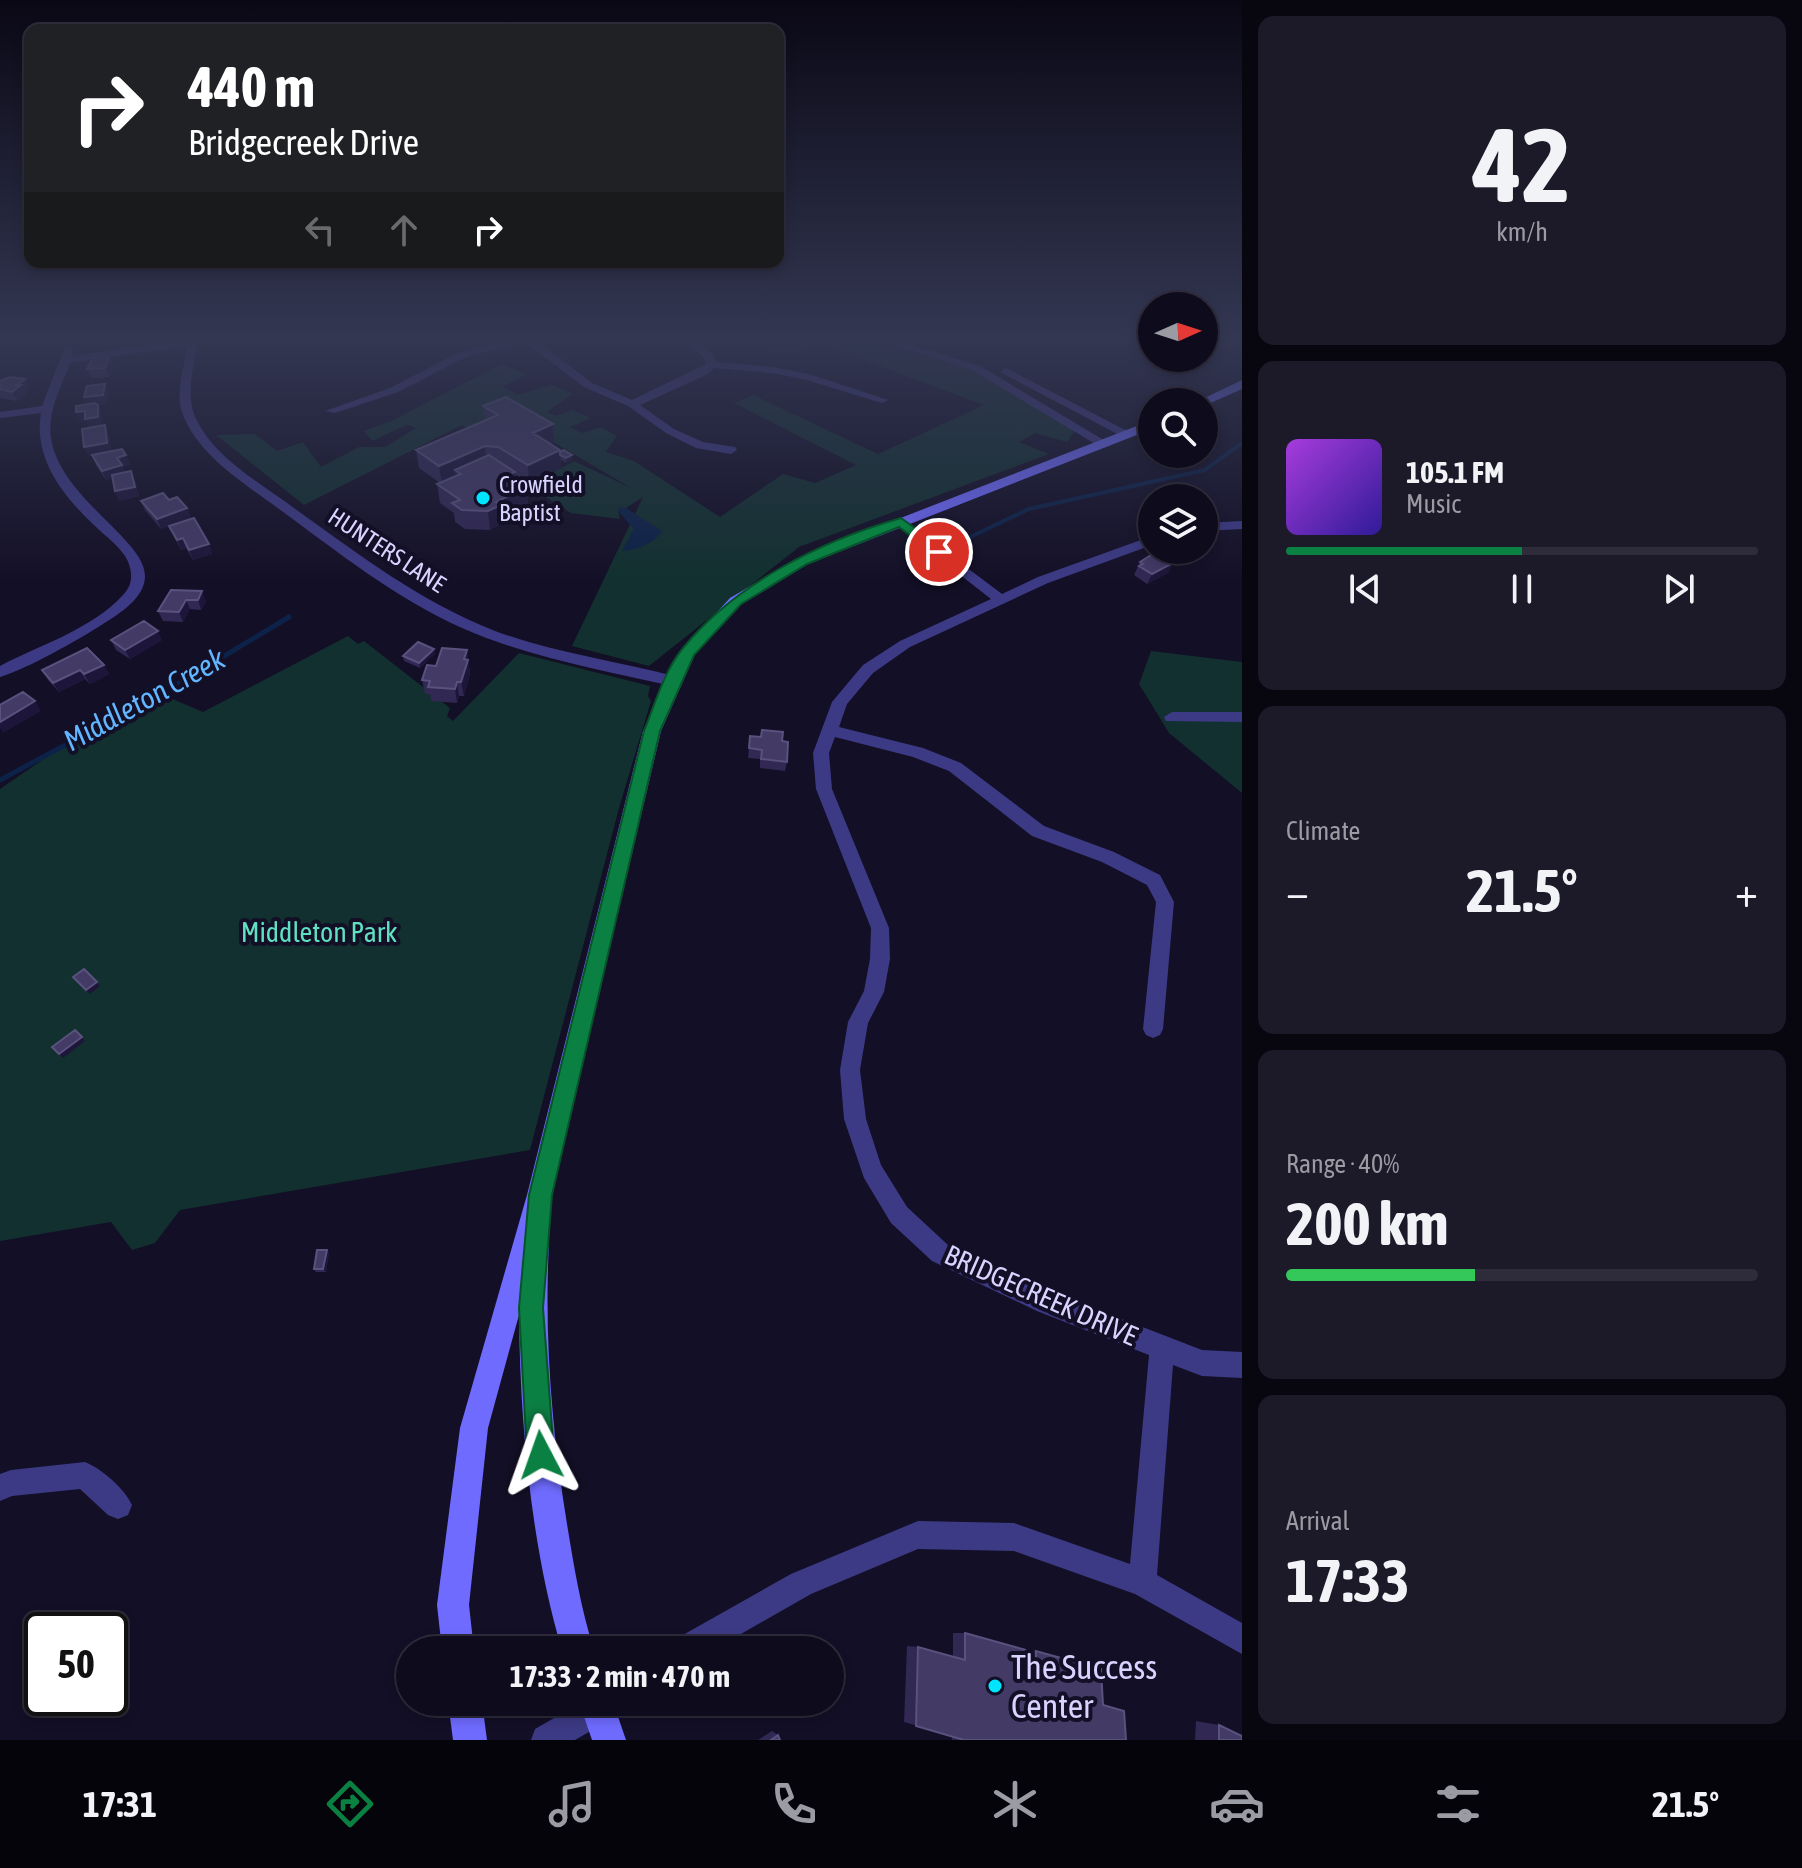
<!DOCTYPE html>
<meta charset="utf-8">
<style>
:root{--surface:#0e0b1c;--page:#1c1929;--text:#f1f3f6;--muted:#9b9ba3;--line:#2e2b3b;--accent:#0b8043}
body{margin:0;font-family:"Asap Condensed",sans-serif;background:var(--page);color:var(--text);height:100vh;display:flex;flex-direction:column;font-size:30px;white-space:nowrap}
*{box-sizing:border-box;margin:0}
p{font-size:26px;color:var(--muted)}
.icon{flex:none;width:44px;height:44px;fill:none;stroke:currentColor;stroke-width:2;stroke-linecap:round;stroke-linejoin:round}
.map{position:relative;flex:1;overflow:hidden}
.drawer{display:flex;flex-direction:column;gap:16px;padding:16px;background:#08060f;width:560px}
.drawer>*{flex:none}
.hud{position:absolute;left:24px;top:24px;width:760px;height:244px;border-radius:16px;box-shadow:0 4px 12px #0003,0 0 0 2px var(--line);background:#202124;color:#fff;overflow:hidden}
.needle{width:52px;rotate:87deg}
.controls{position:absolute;left:1138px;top:292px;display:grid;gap:16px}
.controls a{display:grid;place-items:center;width:80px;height:80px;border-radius:50%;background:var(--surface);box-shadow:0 4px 12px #0003,0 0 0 2px var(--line);font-size:40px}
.speed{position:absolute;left:24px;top:1612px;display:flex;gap:16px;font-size:40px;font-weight:700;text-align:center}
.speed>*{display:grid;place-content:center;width:104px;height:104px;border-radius:50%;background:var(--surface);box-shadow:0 4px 12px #0003,0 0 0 2px var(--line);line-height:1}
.speed .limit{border:4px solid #111;border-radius:12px;background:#fff;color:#111}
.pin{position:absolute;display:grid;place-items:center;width:68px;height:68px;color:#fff;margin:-34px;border:4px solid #fff;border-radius:50%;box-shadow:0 2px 8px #0007}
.me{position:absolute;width:88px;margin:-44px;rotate:356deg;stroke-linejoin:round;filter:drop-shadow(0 0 6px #0008)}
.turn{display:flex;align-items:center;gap:28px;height:168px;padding:0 32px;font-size:36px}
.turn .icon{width:104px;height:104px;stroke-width:2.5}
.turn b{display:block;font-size:56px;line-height:68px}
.lanes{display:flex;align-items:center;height:76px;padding:0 32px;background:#0003;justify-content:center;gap:40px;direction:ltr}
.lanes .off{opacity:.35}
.big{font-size:60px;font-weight:700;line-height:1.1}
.drawer .card{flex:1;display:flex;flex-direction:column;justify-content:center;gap:12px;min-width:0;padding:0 28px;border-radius:16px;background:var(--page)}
.drawer .dial{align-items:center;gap:0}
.dial b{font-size:104px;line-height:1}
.song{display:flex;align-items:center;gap:24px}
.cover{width:96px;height:96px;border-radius:12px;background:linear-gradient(135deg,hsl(280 70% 55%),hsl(250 70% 35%))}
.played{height:8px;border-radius:4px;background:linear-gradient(90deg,var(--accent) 50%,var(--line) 50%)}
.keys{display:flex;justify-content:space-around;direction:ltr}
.heat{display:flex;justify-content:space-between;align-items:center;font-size:44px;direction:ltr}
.charge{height:12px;border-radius:6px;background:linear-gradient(90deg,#34c759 40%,var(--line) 0)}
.trip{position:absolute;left:396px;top:1636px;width:448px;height:80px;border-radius:40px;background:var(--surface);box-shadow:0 4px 12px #0003,0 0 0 2px var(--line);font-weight:700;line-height:80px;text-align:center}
.menu{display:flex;height:128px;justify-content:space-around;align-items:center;background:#06040b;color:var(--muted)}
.menu .icon{width:56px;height:56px}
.menu .on{color:var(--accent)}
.menu b{font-size:36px;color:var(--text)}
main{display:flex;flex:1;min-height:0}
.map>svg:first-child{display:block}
.green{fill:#12302f}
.water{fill:#0c2248}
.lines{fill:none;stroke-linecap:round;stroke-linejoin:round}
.stream-far1{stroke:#0c2248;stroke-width:4}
.stream{stroke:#0c2248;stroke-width:5}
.minor{fill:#3d3a85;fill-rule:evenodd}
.secondary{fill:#6f6bff;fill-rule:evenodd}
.wall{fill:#312854}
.shaded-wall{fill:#1d163a}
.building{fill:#433a66;stroke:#5a527e;stroke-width:2}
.route{fill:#0b8043;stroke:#07532c;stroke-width:2}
.poi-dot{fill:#00e5ff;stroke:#130f26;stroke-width:3}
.labels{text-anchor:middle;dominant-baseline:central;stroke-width:8;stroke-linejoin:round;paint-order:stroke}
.far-poi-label{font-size:24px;fill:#d9d4ff;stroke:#130f26;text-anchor:start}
.far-street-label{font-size:24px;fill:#d9d4ff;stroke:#130f26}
.park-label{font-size:28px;fill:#5fe0c0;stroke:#130f26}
.street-label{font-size:28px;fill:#d9d4ff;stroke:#130f26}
.water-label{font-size:30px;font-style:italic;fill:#62b6ff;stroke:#130f26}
.near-poi-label{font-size:34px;fill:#d9d4ff;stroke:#130f26;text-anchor:start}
</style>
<main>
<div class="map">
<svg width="1242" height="1740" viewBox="0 0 1242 1740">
<rect width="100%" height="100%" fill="#130f26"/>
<!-- green -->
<path class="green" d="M 753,339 L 857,339 L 964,365 L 1077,428 L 1067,442 L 1035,433 L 1019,442 L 1049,454 L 799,547 L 649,666 L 572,646 L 643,497 L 626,508 L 618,510 L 620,519 L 571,513 L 528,486 L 574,461 L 631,488 L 508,415 L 471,430 L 462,425 L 304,505 L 216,435 L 255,434 L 277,451 L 303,442 L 321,467 L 359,447 L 385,447 L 416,428 L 407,425 L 372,441 L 364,431 L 391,421 L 502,364 L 526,374 L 502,387 L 518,395 L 552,385 L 572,394 L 547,412 L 556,416 L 572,410 L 591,418 L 570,427 L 582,433 L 601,427 L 617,436 L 606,452 L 634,461 L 720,517 L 783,474 L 815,483 L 856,465 L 734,403 L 753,395 L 878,454 L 984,405 L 831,348 L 773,353 Z
M 348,636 L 358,644 L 364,641 L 450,708 L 447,716 L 453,721 L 519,653 L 650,686 L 648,696 L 651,701 L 619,808 L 530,1150 L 180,1210 L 155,1243 L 132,1250 L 111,1222 L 0,1241 L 0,789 L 147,688 L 203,712 Z
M 1151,651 L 1242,662 L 1242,793 L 1169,733 L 1139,684 Z"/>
<!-- water -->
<path class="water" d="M 619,507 L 626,508 L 662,531 C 654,544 637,550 622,551 L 634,529 L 618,511 Z"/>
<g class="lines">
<!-- stream-far1 -->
<path class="stream-far1" d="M 939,552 L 1029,509 L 1205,470 L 1242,443"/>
<!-- stream -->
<path class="stream" d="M 0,780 L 166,691 L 289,617"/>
<!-- minor -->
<path class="minor" d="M 187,339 L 197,339 L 198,342 C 194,363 186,393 194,414 C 211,456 259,482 294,508 C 358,554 421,602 495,631 C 554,653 617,661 677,677 L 677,685 L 672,686 C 602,670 528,657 462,628 C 395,598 338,552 279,509 C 244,483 197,455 182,412 C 175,391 185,367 187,346 L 70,363 C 61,387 47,412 51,438 C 60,498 145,539 145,576 C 145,598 119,614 103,624 C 78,640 27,669 0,677 L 0,666 C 40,645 92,629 123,595 C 134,584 133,569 125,556 C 117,544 104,535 94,525 C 63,496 33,458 41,413 L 0,418 L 0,412 L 42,406 L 65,347 L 73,347 L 72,356 Z
M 511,339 L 535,339 L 592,383 L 632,400 L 706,364 L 704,358 L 684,339 L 695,339 L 713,355 L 716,362 L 772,367 L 809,374 L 888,400 L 882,403 L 807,380 L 772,373 L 714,368 L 708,374 L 640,405 L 674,429 L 703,442 L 735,447 L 737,450 L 731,454 L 696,448 L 666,433 L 628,406 L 584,387 L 525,342 L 466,357 L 398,392 L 335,413 L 325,411 L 390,388 L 458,353 Z
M 876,339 L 893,339 L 980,366 L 1112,445 L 1102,448 L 972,370 Z
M 1006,368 L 1131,433 L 1133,435 L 1123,437 L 1002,373 L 1001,371 Z
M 901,518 L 1002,594 L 1038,577 L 1152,536 L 1152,545 L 1048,583 L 910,647 L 873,673 L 847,704 L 839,727 L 923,748 L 961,763 L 1044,826 L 1114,852 L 1160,875 L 1174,902 L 1163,1029 L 1160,1035 L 1153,1038 L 1146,1035 L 1143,1029 L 1156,902 L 1147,885 L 1102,862 L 1032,836 L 949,771 L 913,757 L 835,737 L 829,753 L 832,789 L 889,928 L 890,959 L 884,992 L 868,1023 L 860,1070 L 866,1119 L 881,1165 L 907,1207 L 948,1245 L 1052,1292 L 1202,1350 L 1242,1352 L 1242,1378 L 1202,1376 L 1173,1365 L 1157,1575 L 1242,1623 L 1242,1654 L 1135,1594 L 1014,1551 L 918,1549 L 811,1594 L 713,1650 L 669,1650 L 674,1640 L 791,1574 L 918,1521 L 1014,1523 L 1130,1564 L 1149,1355 L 1037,1311 L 932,1261 L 891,1223 L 864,1178 L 844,1119 L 840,1070 L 848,1022 L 864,991 L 870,959 L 871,928 L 816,789 L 813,753 L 832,702 L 863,665 L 900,641 L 991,599 L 896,525 L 895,522 Z
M 1242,521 L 1242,529 L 1204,531 L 1204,523 Z
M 1172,712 L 1242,712 L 1242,722 L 1166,721 L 1164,717 Z
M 85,1462 C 102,1469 124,1488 132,1505 L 128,1515 L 118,1519 L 108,1515 L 80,1489 L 12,1496 L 0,1501 L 0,1474 L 11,1470 Z
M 582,1702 L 626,1702 L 622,1713 L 575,1740 L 531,1740 L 535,1729 Z"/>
<!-- secondary -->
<path class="secondary" d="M 1242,380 L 1242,389 L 1206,405 L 1196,402 Z
M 1152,420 L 1152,429 L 808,564 L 742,604 L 695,654 L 661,731 L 542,1233 L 549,1243 C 544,1338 552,1431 567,1524 C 574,1567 581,1609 594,1650 L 562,1650 C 531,1547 520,1422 519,1315 L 488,1428 L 469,1605 L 474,1650 L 442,1650 L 437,1605 L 460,1428 L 527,1195 L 643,731 L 680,652 L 730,598 L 798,558 Z
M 448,1702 L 482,1702 L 487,1740 L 453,1740 Z
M 579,1702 L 613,1702 L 626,1740 L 592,1740 Z"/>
</g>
<!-- wall -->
<path class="wall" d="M 114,366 L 109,377 L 91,378 L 87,369 Z
M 25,379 L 29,388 L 24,392 L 26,394 L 17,401 L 0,398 L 0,381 Z
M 105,384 L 109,393 L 106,404 L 98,405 L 102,414 L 102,425 L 109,434 L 111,451 L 130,464 L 122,467 L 125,473 L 135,481 L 139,496 L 119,501 L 115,491 L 112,478 L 106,480 L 96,465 L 92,455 L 88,456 L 89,428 L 86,420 L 80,421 L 87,404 Z
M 483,406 L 553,424 L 554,442 L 551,444 L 560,450 L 560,452 L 572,460 L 566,463 L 561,460 L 561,468 L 529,483 L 516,475 L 516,480 L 526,487 L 528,506 L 502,518 L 503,523 L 490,530 L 465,529 L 455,522 L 454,513 L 440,503 L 437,484 L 440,483 L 419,468 L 416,450 L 485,420 Z
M 169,500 L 187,508 L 191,518 L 170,525 L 209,544 L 212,554 L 193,560 L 186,548 L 181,550 L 169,526 L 161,529 L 145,510 L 141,501 Z
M 1140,562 L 1173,563 L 1168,573 L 1147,584 L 1134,575 Z
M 171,590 L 206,601 L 201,610 L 190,609 L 183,622 L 163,621 L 158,611 Z
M 111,640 L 162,640 L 130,659 L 116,650 Z
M 467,650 L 470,674 L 464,696 L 459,696 L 457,703 L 431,701 L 430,694 L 425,694 L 422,680 L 436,666 Z
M 435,654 L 420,668 L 404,661 L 403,656 Z
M 104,665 L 109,674 L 90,684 L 85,679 L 59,692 L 48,680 L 42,670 Z
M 750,736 L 782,741 L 787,762 L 785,771 L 760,768 L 760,759 L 748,758 Z
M 327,1250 L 329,1253 L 326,1272 L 316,1272 L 314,1269 Z
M 953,1633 L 965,1633 L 1026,1650 L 1036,1651 L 1103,1705 L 1126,1740 L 952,1740 L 952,1736 L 904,1722 L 907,1646 L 918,1647 L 953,1657 Z
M 1196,1721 L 1219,1725 L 1242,1740 L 1195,1740 Z
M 772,1731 L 778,1735 L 780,1740 L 758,1740 Z"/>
<!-- shaded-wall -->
<path class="shaded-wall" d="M 14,339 L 32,339 L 33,343 L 18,347 Z
M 110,357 L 114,366 L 109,377 L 105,368 Z
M 25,379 L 29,388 L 24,392 L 26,394 L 17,401 L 12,392 L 17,385 Z
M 105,384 L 109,393 L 106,404 L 88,406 L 84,397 Z
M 98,405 L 102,414 L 102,426 L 89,428 L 86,420 L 80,421 L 76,412 Z
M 553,424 L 554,442 L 534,452 L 533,433 Z
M 105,425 L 109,434 L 111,452 L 88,456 L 84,447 Z
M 485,446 L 487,464 L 461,474 L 455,470 L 456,478 L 442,484 L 439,466 Z
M 560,450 L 561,468 L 529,483 L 528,465 Z
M 126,455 L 130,464 L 122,467 L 126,474 L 106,480 L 102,471 L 117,458 Z
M 572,455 L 572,460 L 566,463 L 566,458 Z
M 131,471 L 135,481 L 139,496 L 119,501 L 115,491 Z
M 515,472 L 517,490 L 508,475 Z
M 526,487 L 528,506 L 502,518 L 503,523 L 490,530 L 488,511 L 496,502 Z
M 187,508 L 191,518 L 161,529 L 157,519 Z
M 183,538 L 186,548 L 181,550 L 177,540 Z
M 209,544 L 212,554 L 193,560 L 189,550 Z
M 1173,563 L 1168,573 L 1147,584 L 1152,574 Z
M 202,591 L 206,601 L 201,610 L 198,600 Z
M 186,600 L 190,609 L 183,622 L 179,612 Z
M 158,631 L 162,640 L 130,659 L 125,650 Z
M 434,649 L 435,654 L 420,668 L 419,663 Z
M 467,650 L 470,674 L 464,696 L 461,682 L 464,659 Z
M 104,665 L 109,674 L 90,684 L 84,674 Z
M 80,670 L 85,679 L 59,692 L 53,683 Z
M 457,682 L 459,696 L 457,703 L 455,689 Z
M 35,701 L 41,711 L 3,733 L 0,728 L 0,722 Z
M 97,982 L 100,986 L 90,994 L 86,990 Z
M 82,1037 L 85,1041 L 63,1058 L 59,1054 Z
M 327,1250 L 329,1253 L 326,1272 L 323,1269 Z"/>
<!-- building -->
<path class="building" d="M 110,357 L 105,368 L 87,369 L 93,358 Z
M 10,377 L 25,379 L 17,385 L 21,385 L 12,392 L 0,389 L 0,381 Z
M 105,384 L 103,395 L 84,397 L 87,386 Z
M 506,397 L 553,424 L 533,433 L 560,450 L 528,465 L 498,447 L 485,446 L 439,466 L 416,450 L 498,415 L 483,406 Z
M 94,403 L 98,405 L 98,417 L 85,419 L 85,411 L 76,412 L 76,406 Z
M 105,425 L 107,443 L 84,447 L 82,429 Z
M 122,449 L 126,455 L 117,458 L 122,465 L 102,471 L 92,455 Z
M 564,450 L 572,455 L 566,458 L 560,455 L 560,452 Z
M 489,455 L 515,472 L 508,475 L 526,487 L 496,502 L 501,505 L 488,511 L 462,510 L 452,503 L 460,500 L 437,484 L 461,474 L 455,470 Z
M 131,471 L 135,487 L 115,491 L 112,475 Z
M 163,493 L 169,500 L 177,497 L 187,508 L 157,519 L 141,501 Z
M 194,518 L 209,544 L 189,550 L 183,538 L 177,540 L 169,526 Z
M 1156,552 L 1173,563 L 1152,574 L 1139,566 L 1143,564 L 1140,562 Z
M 171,590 L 202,591 L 198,600 L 186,600 L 179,612 L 158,611 Z
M 144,621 L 158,631 L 125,650 L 111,640 Z
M 418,642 L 434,649 L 419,663 L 403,656 Z
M 87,648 L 104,665 L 84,674 L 80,670 L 53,683 L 42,670 Z
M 442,648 L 467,650 L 464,659 L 468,660 L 461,682 L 457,682 L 455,689 L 428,687 L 430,681 L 422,680 L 427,665 L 436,666 Z
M 23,692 L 35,701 L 0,722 L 0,705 Z
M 762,730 L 783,732 L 782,741 L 788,742 L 787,762 L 761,759 L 762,750 L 749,748 L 750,736 L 761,737 Z
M 84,969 L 97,982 L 86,990 L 73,977 Z
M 75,1030 L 82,1037 L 59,1054 L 52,1047 Z
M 317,1250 L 327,1250 L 323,1269 L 314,1269 Z
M 965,1633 L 1026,1650 L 1026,1669 L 1036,1672 L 1036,1651 L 1101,1669 L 1103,1705 L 1124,1711 L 1126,1740 L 964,1740 L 916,1726 L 918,1647 L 965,1660 Z
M 1219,1725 L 1242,1736 L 1242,1740 L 1219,1740 Z
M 778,1735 L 780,1740 L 771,1740 Z"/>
<!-- sky -->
<linearGradient id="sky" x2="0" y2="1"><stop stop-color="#0a0815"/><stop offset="0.58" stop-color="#333752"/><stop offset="1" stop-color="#333752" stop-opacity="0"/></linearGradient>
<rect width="1242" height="583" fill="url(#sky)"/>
<!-- route -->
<path class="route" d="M 901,518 L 944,549 L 944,555 L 935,555 L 899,527 L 807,564 L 741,604 L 694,655 L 660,731 L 552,1195 L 543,1308 L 554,1455 L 550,1464 L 541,1468 L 531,1464 L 527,1455 L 519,1308 L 529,1195 L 644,731 C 655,704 664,671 683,648 C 736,583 821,541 901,518 Z"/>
<!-- markers -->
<g class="poi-dot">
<circle cx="483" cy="498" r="8"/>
<circle cx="995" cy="1686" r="8"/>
</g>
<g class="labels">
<!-- far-poi labels -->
<g class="far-poi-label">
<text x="499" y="484">Crowfield<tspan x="499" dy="28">Baptist</tspan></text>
</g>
<!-- far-street labels -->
<g class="far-street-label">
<text transform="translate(387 550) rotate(33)">HUNTERS LANE</text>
</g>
<!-- park labels -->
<g class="park-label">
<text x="319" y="932">Middleton Park</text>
</g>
<!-- street labels -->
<g class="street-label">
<text transform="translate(1041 1295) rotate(24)">BRIDGECREEK DRIVE</text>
</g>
<!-- water labels -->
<g class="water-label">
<text transform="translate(144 699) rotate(-29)">Middleton Creek</text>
</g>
<!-- near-poi labels -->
<g class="near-poi-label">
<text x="1011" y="1666">The Success<tspan x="1011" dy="39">Center</tspan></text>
</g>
</g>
</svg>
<div class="controls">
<a><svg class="needle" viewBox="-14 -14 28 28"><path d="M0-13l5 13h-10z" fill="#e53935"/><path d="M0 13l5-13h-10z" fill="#9b9ba3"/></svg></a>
<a><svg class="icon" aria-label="search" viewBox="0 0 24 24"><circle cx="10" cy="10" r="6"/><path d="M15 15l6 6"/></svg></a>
<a><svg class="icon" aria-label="layers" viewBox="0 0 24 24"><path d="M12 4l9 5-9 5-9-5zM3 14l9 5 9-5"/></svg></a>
</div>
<div class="speed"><div class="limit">50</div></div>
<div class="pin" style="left:939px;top:552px;background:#d93025"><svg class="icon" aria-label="arrive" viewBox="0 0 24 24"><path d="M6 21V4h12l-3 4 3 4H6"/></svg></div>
<svg class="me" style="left:541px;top:1455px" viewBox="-20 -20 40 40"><path d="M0-17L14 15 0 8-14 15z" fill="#0b8043" stroke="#fff" stroke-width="4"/></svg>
<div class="trip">17:33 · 2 min · 470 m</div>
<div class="hud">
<div class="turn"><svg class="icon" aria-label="right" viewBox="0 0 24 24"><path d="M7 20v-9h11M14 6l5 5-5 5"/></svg><div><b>440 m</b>Bridgecreek Drive</div></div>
<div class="lanes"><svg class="icon off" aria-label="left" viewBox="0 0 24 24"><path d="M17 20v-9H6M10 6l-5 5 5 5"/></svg><svg class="icon off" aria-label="ahead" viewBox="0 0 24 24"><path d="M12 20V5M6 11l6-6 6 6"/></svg><svg class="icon" aria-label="right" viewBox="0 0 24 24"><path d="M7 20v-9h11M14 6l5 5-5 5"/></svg></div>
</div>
</div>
<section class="drawer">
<div class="card dial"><b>42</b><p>km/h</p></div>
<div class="card">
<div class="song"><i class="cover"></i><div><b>105.1 FM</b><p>Music</p></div></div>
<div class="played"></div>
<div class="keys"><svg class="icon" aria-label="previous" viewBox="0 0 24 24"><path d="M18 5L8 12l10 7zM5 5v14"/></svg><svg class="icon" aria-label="pause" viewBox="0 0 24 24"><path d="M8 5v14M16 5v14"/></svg><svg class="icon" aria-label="next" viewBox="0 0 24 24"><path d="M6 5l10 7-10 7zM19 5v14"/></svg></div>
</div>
<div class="card"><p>Climate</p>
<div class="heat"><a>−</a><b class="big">21.5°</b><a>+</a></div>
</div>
<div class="card"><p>Range · 40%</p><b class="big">200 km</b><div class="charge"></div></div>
<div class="card"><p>Arrival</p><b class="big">17:33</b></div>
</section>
</main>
<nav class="menu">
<b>17:31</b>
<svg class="icon on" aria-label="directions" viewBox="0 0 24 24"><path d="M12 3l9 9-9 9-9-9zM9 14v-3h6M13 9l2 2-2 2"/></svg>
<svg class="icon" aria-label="music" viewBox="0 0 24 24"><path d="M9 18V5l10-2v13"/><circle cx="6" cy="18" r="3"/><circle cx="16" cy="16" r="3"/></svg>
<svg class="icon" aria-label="phone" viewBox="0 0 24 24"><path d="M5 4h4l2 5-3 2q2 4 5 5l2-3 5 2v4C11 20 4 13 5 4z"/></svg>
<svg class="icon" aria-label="climate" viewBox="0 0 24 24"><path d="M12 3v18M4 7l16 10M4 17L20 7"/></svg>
<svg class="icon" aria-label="car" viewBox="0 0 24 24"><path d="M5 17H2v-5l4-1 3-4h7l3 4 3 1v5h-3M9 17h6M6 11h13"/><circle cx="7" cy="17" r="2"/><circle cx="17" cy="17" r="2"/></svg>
<svg class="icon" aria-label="filters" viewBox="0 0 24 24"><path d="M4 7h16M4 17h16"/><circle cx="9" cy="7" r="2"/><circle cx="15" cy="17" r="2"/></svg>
<b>21.5°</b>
</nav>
